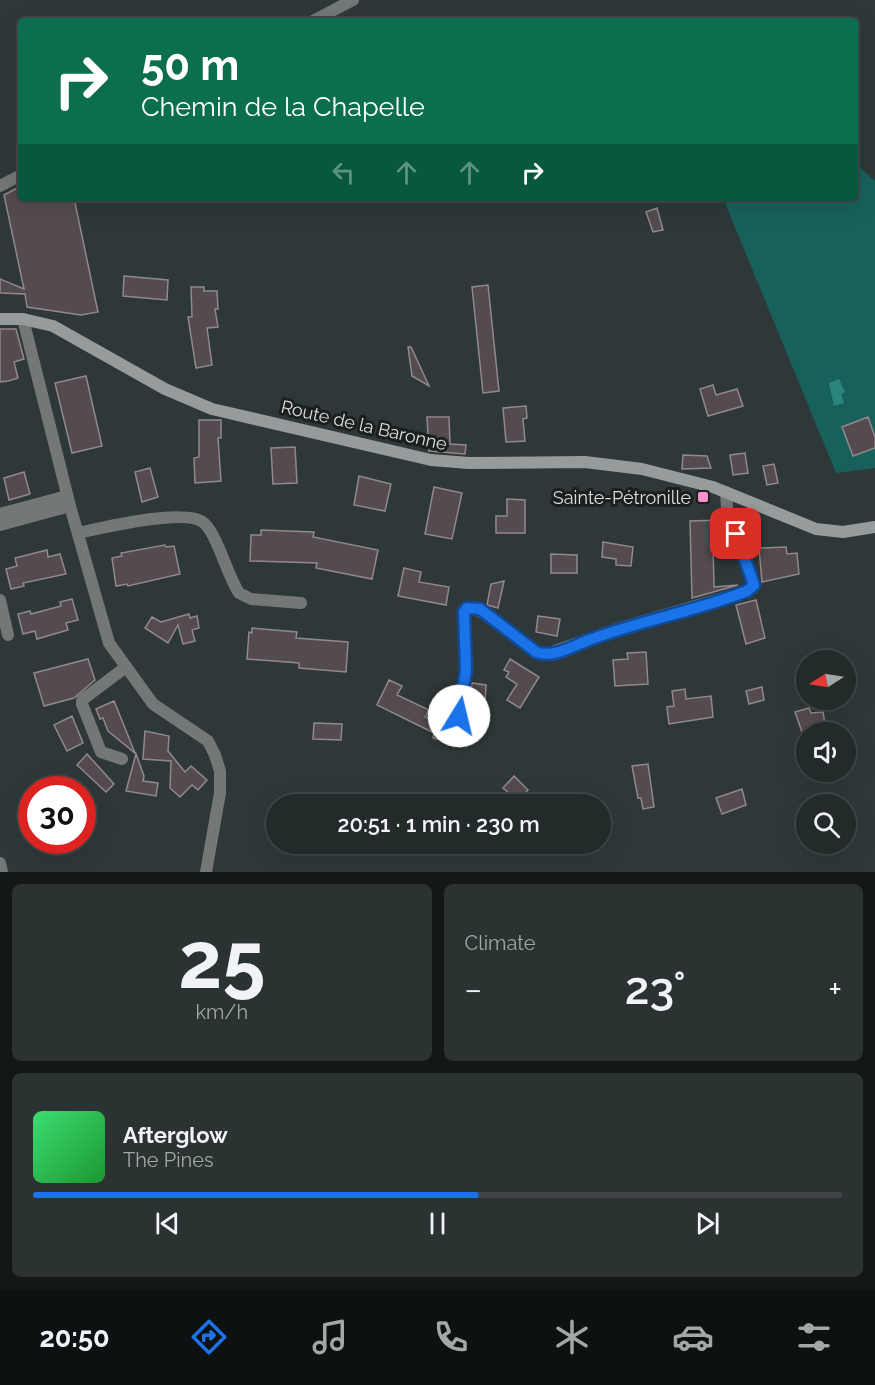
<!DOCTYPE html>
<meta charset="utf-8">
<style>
:root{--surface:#232a2a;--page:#2b3232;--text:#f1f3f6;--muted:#a3a7a8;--line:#404647;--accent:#1a73e8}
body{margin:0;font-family:Raleway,sans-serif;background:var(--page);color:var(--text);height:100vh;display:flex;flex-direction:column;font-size:22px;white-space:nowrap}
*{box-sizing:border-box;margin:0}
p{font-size:20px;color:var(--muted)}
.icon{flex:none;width:33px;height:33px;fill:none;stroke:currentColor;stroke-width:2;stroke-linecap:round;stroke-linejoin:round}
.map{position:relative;height:872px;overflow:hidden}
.drawer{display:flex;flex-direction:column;gap:12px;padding:12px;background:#131717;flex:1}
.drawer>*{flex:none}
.hud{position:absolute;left:18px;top:18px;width:840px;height:183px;border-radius:6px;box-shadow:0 6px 24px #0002,0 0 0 2px var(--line);background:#0b6e4f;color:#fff;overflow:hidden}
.needle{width:39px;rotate:258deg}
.buttons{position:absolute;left:796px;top:650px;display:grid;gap:12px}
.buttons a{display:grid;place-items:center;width:60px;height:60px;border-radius:50%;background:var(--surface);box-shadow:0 6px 24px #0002,0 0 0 2px var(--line);font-size:30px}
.speed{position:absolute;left:18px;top:776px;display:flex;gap:12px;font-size:30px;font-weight:700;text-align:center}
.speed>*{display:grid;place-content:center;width:78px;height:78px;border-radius:50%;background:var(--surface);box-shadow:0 6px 24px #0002,0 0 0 2px var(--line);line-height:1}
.speed .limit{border:9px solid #d22;background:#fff;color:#111}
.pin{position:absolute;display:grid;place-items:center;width:51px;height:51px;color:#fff;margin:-26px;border-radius:12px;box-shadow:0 3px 9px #0006}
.me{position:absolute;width:66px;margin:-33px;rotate:9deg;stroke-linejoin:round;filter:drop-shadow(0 0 4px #0008)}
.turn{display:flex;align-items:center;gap:21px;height:126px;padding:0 24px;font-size:27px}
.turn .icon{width:78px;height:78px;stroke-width:2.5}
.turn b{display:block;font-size:42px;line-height:51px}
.lanes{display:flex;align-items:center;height:57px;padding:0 24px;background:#0003;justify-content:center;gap:30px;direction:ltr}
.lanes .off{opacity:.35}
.big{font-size:45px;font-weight:600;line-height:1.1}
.drawer .card{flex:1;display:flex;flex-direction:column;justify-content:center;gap:9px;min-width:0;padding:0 21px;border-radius:9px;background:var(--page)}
.drawer .dial{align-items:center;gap:0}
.dial b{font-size:78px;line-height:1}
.song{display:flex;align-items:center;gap:18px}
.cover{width:72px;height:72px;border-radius:9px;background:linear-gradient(135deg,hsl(140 70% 55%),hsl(130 70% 35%))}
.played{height:6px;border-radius:3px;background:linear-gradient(90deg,var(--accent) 55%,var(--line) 55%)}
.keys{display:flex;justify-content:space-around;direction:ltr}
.heat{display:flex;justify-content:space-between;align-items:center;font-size:33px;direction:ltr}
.drawer .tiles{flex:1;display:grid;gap:12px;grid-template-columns:1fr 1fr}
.card:last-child{grid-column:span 2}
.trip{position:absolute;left:266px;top:794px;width:345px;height:60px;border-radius:30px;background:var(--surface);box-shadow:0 6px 24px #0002,0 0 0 2px var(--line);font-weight:600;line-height:60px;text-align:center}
.tabs{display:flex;height:96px;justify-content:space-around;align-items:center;background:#0e1111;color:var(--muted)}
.tabs .icon{width:42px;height:42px}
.tabs .on{color:var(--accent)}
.tabs b{font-size:27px;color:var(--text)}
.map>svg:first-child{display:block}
.green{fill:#18605c}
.water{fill:#2b847e}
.building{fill:#534b4f;stroke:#91888c;stroke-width:1.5}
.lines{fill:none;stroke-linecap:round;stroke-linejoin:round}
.minor{stroke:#737877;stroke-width:12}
.secondary{stroke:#959c9b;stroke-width:12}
.route-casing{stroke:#114b97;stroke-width:15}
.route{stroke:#1a73e8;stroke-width:10}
.poi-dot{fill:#f890cb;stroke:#1b1f1e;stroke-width:2}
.labels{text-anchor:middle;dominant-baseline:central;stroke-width:6;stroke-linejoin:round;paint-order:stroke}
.street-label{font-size:18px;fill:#dadfdf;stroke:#1b1f1e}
.poi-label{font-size:18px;fill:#dadfdf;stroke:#1b1f1e;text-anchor:end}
</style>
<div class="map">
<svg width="875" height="872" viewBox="0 0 875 872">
<rect width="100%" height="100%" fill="#2f3838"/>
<!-- green -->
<path class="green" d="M 855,163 L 875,181 L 875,468 L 836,473 L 723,198 L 855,198 Z"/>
<!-- water -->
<path class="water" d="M 839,379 L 845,392 L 841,394 L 844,403 L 834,406 L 829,383 Z"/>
<!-- building -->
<path class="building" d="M 21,186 L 21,198 L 74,198 L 98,312 L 81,315 L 27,307 L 25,294 L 0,293 L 0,279 L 24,289 L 4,195 Z
M 657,208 L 663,230 L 653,232 L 646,212 Z
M 124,276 L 168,280 L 167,300 L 123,296 Z
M 488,285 L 499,391 L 483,393 L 472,287 Z
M 191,287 L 204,287 L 204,291 L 217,291 L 218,309 L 215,309 L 218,327 L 207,328 L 212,365 L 196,368 L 188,317 L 192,317 Z
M 0,329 L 16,329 L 24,359 L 14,362 L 18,378 L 8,381 L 0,382 Z
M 408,347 L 411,347 L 429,386 L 412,376 Z
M 86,376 L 102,446 L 72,453 L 55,383 Z
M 713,385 L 716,395 L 737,389 L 743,406 L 708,416 L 700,389 Z
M 526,406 L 527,418 L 523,419 L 525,441 L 506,442 L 503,408 Z
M 427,417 L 449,417 L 450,444 L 466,445 L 465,454 L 429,451 Z
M 868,417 L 875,437 L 875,448 L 853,456 L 842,427 Z
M 199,420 L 221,420 L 221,438 L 218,438 L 221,481 L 195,483 L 194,458 L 199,457 Z
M 295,447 L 297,483 L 273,484 L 271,448 Z
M 745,453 L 748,473 L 733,475 L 730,455 Z
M 683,455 L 707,456 L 711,468 L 682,469 Z
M 774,464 L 778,483 L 767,485 L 763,466 Z
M 150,468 L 158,497 L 142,502 L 135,472 Z
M 24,472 L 30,494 L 9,500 L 4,478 Z
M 359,476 L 391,484 L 385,511 L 354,505 Z
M 434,487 L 462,493 L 452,539 L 425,534 Z
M 507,499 L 525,500 L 525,533 L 496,533 L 496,516 L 507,516 Z
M 722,520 L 730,543 L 713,544 L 714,587 L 738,585 L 692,598 L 690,521 Z
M 261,530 L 314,532 L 313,537 L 378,550 L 372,579 L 316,568 L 317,563 L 250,561 L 251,535 L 261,535 Z
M 603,542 L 633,547 L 631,566 L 616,565 L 616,559 L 602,557 Z
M 165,545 L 166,547 L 174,546 L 180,574 L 128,586 L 127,584 L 116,586 L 112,558 L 122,556 L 121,553 Z
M 786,547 L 787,554 L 797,553 L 799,574 L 762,582 L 759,548 Z
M 47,550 L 48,557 L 60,554 L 66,574 L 23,583 L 24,586 L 11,589 L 6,569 L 17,566 L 15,558 Z
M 551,554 L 577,555 L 577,573 L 551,573 Z
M 404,568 L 421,572 L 419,582 L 449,587 L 446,605 L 398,596 Z
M 504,581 L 498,608 L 487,605 L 491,584 Z
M 72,599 L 78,620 L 66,623 L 68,630 L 37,639 L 35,631 L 23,634 L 18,614 L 30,611 L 31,614 L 61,606 L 60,602 Z
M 756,600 L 765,638 L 746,644 L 736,605 Z
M 189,614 L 190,618 L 197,616 L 199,628 L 192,630 L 195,641 L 183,644 L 178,625 L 168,643 L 145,628 L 152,617 L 161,622 Z
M 538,616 L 560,619 L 557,636 L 536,632 Z
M 252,628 L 297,632 L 296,638 L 348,642 L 346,672 L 299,668 L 299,663 L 247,659 L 249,632 L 252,633 Z
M 646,652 L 648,684 L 615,686 L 613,660 L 628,659 L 627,653 Z
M 88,659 L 95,680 L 74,698 L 44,706 L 34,673 Z
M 510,659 L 539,677 L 520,708 L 507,700 L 517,684 L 506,677 L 509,672 L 504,670 Z
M 389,680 L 402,686 L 397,695 L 429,710 L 425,717 L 465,729 L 460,746 L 433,738 L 434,733 L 377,705 Z
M 472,683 L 486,685 L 484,726 L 466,726 Z
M 762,687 L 764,700 L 749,704 L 746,691 Z
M 685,689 L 686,699 L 711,696 L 713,717 L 669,724 L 667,707 L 674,706 L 672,691 Z
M 114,701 L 123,723 L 135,753 L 108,731 L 103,718 L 100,719 L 96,709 Z
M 809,708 L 811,713 L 823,712 L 825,725 L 803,735 L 795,712 Z
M 72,716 L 83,743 L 67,751 L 54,725 Z
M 314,723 L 342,724 L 341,740 L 313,739 Z
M 145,731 L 169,736 L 168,751 L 185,772 L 191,766 L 207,780 L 198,790 L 192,785 L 180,797 L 170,788 L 171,761 L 143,759 Z
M 87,754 L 114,784 L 106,792 L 77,765 Z
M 136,754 L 144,776 L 143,781 L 158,783 L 156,796 L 126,791 Z
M 648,764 L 654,807 L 643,809 L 641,798 L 638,798 L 632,766 Z
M 514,776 L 528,790 L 518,801 L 503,788 Z
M 742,789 L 746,805 L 722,814 L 716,798 Z"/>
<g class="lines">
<!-- minor -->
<path class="minor" d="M 313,21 L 353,0
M 0,186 L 21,175
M 23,319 L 70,506 L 109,643 L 153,704 L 208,741 L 215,755 L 220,771 L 220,793 L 206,872
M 0,514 L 67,496
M 0,525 L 70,506
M 78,533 C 101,528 187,507 204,523 C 218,536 227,575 239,593 L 251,599 L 301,603
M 0,600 L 8,635
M 459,716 L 466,670 L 464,612 L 467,608 C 484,606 523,647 544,655 L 623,627 L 747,591 L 754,585 L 727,508 L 726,492
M 122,759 L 101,752 L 82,704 L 82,700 L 126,667
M 0,863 L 2,872"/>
<!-- secondary -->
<path class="secondary" d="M 0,319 L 23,319 L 53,326 L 165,389 L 212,409 L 431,460 L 469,463 L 585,462 L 642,469 L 713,487 L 816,529 L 843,532 L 875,527"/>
</g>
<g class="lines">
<!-- route casing -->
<g class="route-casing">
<path id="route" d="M 459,716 L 466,670 L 464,612 L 467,608 L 480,609 L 536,652 C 552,658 569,648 584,642 C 637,621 694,612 747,591 L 754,585 L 736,534"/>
</g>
<!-- route -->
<use href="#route" class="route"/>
</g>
<!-- markers -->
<rect class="poi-dot" x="697" y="491" width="12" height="12" rx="3"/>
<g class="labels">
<!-- street labels -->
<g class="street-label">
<text transform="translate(364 425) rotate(13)">Route de la Baronne</text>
</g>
<!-- poi labels -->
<g class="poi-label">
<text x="691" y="497">Sainte-Pétronille</text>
</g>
</g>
</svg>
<div class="buttons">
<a><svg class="needle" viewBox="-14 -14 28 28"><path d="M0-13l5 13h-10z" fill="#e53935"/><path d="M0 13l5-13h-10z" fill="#a3a7a8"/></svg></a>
<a><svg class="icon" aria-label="sound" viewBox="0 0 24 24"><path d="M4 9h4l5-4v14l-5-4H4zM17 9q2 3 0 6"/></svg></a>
<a><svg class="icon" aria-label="search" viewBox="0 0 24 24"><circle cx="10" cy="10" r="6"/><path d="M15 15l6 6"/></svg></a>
</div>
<div class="speed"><div class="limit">30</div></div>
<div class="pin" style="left:736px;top:534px;background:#d93025"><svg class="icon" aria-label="arrive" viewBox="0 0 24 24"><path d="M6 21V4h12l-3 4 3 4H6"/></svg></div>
<svg class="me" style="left:459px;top:716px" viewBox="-20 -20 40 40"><circle r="19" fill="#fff"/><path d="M0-13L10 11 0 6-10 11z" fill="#1a73e8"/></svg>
<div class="trip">20:51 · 1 min · 230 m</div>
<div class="hud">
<div class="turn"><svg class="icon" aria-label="right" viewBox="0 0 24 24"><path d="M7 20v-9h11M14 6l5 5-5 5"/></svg><div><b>50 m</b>Chemin de la Chapelle</div></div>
<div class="lanes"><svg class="icon off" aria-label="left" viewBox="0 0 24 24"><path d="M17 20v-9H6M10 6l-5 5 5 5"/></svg><svg class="icon off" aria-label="ahead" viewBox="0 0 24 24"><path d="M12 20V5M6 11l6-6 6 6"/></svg><svg class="icon off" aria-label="ahead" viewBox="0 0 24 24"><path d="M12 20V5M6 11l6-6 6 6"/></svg><svg class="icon" aria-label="right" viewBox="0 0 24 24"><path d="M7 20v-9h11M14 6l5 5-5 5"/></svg></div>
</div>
</div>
<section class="drawer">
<div class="tiles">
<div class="card dial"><b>25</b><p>km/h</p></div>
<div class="card"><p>Climate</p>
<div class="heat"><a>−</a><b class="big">23°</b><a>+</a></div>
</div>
<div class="card">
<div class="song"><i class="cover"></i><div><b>Afterglow</b><p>The Pines</p></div></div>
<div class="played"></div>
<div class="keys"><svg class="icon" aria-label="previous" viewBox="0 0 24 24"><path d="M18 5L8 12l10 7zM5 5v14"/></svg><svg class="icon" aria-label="pause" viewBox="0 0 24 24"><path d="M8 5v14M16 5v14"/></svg><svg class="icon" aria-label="next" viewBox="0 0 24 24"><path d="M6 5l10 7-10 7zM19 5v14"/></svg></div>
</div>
</div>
</section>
<nav class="tabs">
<b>20:50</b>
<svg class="icon on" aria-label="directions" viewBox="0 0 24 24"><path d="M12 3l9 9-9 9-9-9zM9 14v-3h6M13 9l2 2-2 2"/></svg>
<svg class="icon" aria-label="music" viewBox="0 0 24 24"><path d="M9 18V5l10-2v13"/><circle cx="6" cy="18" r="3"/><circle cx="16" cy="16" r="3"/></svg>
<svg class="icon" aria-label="phone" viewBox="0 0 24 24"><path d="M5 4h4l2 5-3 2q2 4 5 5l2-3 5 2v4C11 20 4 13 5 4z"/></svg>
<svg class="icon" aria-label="climate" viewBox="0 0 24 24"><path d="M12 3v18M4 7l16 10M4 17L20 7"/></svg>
<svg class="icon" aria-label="car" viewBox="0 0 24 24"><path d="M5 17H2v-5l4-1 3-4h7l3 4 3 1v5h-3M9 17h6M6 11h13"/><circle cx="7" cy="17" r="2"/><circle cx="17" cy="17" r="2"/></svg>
<svg class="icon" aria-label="filters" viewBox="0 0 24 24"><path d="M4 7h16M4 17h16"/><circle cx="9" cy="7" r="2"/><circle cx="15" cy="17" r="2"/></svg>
</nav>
